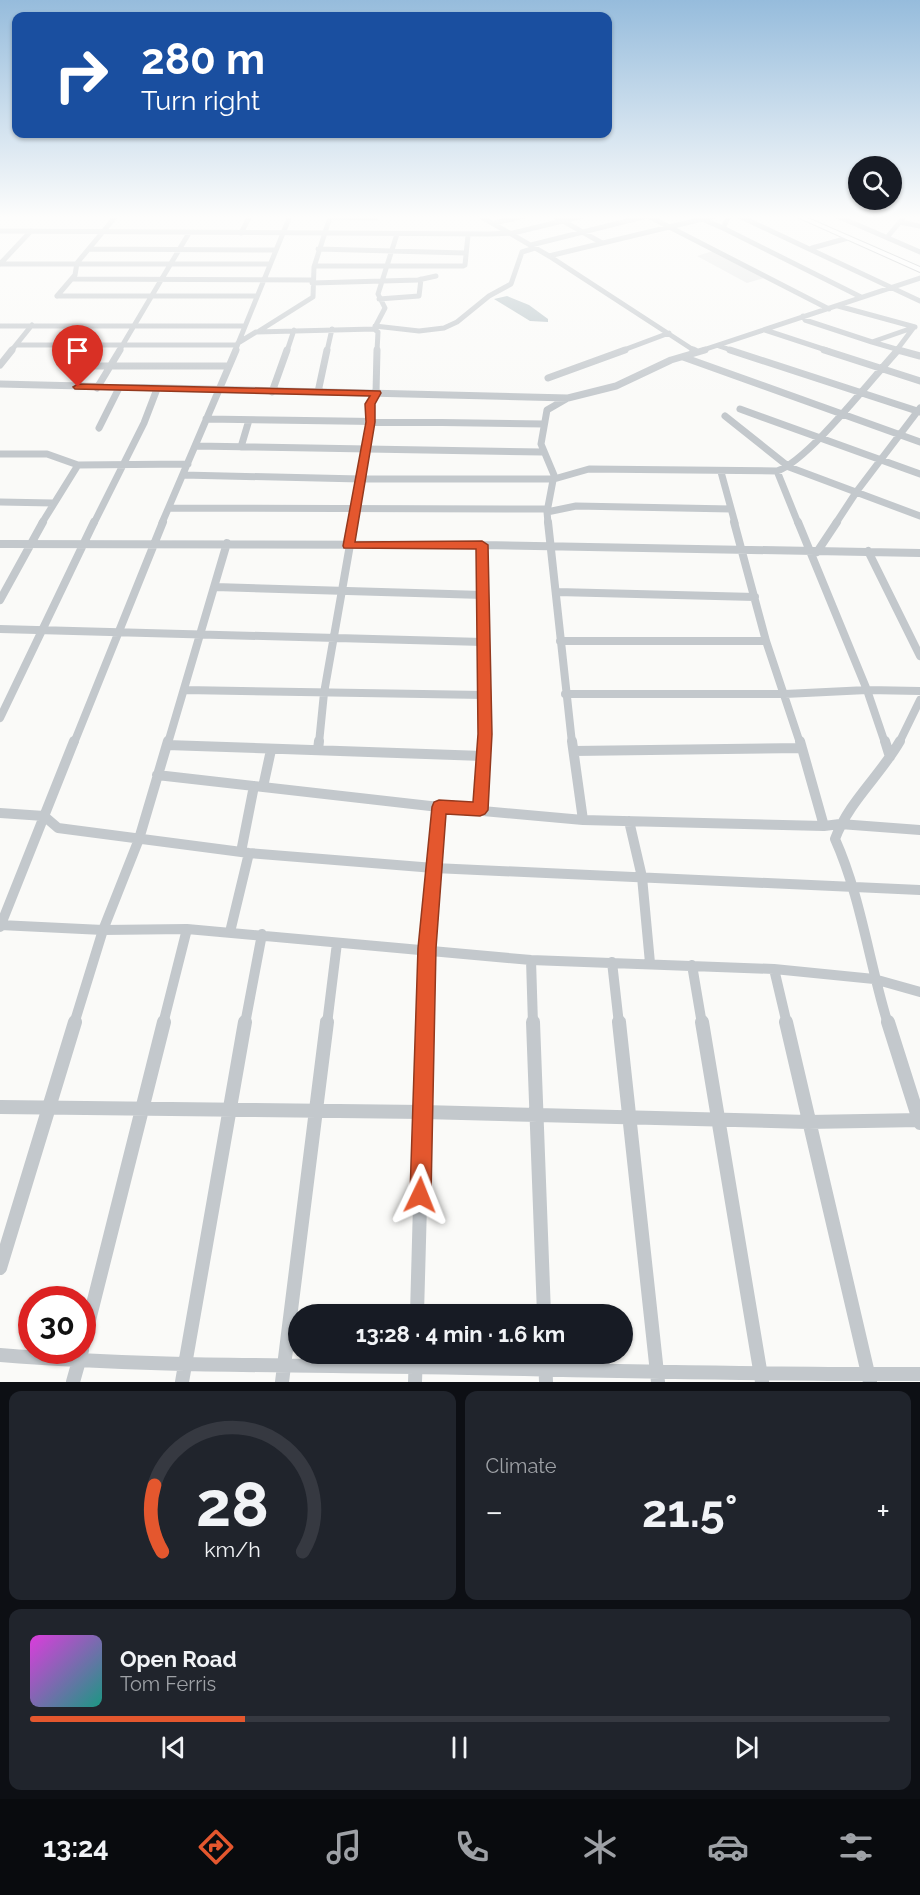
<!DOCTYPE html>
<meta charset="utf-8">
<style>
:root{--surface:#171b24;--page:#20242c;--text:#f1f3f6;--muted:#9ea1a6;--line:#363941;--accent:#e4572e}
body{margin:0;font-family:Raleway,sans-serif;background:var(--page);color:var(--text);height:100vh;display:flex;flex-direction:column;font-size:22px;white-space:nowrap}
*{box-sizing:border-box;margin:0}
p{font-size:20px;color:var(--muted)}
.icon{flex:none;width:33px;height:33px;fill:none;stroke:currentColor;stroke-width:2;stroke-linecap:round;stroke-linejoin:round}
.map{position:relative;height:1382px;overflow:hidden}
.side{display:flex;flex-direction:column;gap:9px;padding:9px;background:#0d0f14;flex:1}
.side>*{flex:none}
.guide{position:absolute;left:12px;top:12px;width:600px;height:126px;border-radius:12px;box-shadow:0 2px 4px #0004;background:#1a4fa0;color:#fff;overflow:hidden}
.controls{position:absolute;left:848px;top:156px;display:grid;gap:12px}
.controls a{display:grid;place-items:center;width:54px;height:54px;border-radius:50%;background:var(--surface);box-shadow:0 2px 4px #0004;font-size:30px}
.speed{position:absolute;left:18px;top:1286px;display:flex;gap:12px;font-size:30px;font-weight:700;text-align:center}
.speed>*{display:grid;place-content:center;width:78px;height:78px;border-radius:50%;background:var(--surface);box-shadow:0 2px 4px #0004;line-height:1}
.speed .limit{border:9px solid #d22;background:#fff;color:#111}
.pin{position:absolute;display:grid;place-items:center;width:51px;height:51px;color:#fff;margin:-62px -26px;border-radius:50% 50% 50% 0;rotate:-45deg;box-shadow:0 0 6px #0007}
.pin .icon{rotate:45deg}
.me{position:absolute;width:66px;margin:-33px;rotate:2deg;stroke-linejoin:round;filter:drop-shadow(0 0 4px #0008)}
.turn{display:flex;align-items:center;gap:21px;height:126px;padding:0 30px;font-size:27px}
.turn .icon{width:78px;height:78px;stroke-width:2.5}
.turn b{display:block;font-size:42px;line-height:51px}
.big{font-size:45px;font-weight:700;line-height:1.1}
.side .widget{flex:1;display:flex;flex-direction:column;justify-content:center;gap:9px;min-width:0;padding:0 21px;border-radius:12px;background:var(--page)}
.side .dial{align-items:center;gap:0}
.dial svg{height:156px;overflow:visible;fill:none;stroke:var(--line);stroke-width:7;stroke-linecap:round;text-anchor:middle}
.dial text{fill:var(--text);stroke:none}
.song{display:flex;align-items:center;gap:18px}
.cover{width:72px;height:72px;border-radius:9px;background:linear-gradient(135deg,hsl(300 70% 55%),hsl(170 70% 35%))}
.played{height:6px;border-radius:3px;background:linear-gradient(90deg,var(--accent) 25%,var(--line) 25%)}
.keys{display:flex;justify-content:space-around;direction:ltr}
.heat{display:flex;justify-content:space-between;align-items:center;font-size:33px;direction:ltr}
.side .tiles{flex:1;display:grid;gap:9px;grid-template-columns:1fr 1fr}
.widget:last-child{grid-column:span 2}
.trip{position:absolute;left:288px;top:1304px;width:345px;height:60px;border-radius:30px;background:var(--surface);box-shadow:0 2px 4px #0004;font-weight:700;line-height:60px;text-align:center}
.tab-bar{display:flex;height:96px;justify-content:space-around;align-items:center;background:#090b0e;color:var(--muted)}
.tab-bar .icon{width:42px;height:42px}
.tab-bar .active{color:var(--accent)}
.tab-bar b{font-size:27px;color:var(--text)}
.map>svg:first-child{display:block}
.built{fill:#e8e9e9}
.water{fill:#bbc7cb}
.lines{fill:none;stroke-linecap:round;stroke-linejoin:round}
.highway-casing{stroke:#b4b9bd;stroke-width:2}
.minor-far4{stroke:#c3c8cc;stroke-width:5}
.minor-far3{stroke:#c3c8cc;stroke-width:7}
.minor-far2{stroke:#c3c8cc;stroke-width:8}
.minor-far1{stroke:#c3c8cc;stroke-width:10}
.minor{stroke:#c3c8cc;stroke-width:14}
.highway{fill:#fff;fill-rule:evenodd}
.route{fill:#e4572e;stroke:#94391e;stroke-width:1.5}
</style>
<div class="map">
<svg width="920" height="1382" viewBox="0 0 920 1382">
<rect width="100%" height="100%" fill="#fafaf8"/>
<!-- built -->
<path class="built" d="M 713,251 L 764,278 L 747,283 L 697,256 Z"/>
<!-- water -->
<path class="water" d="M 507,296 L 529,305 L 548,319 L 548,322 L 530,321 L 494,299 Z"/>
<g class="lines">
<!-- highway casing -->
<g class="highway-casing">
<path id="highway" d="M 795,216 L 803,216 L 920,267 L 920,272 Z"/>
</g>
<!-- minor-far4 -->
<path class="minor-far4" d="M 480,216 L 549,256 L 715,216
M 554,216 L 602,243
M 648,216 L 829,309
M 739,216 L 920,301
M 837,216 L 920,252
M 702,219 L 723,228 L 729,216
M 899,222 L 920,226
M 494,223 L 525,216
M 723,228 L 861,297
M 0,231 L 489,234 L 513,233 L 583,216
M 241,233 L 250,216
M 889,235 L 905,216
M 531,245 L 647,216
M 812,248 L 848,238
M 89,249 L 276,250
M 318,249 L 465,253
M 549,256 L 695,351
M 0,264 L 270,264
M 0,264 L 31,231
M 315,266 L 463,266 L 465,265 L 468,235
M 73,279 L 313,280
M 312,283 L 418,280 L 436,276
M 57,296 L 256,296
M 57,296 L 75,275 L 77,263 L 116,216
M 379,299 L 419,296 L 421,279
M 838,306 L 915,327
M 803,316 L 805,320 L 872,342 L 915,327
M 0,326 L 244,326
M 375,326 L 419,331 L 444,328 L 457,322 L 489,296 L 511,284 L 522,252 L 535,248
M 374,329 L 385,308 L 378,294 L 397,234
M 765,330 L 829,351
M 259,331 L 313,297 L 314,267 L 330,217 L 376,218
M 872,342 L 903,351
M 238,343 L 256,332 L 374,329 L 378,332 L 377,351
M 17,345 L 237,345
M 719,346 L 734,351
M 11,351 L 32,325
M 119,351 L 189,233
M 235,351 L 290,216
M 287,351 L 294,330
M 327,351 L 332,329
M 621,351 L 669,333
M 700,351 L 920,278
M 896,351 L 914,327"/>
<!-- minor-far3 -->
<path class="minor-far3" d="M 693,350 L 697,352
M 730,350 L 920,412
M 824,350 L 920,381
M 898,350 L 920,356
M 683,357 L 920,442
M 0,365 L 12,350
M 65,366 L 229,366
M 548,378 L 625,350
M 0,384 L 568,398 L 616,386 L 671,360 L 705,350
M 97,388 L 120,350
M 272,392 L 287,350
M 318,392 L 327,350
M 740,409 L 920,474
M 725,416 L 789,467 L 920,516
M 206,419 L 544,424
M 99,428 L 119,388
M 195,446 L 542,452
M 241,447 L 249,420
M 0,454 L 47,454 L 78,465 L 188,464
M 777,471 L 798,523
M 721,472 L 735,523
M 183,475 L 360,479 L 554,479 L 589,469 L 777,471 C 808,461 872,378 898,350
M 0,502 L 53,503
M 169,508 L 548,509
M 547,512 L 576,506 L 731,509
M 42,523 L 78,465
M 94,523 L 144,423 L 157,389
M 162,523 L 236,350
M 353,523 L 371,422 L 370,403 L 376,393 L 377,350
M 548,523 L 547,512 L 554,475 L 541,444 L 547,410 L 566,399
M 836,523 L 857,491 L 920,408"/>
<!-- minor-far2 -->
<path class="minor-far2" d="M 548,522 L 572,743
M 734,522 L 766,641 L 800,743
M 798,522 L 867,690 L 885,743
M 0,544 L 482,545 L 920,553
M 482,545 L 484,743
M 868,551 L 920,656
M 817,552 L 837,522
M 215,587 L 483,595
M 557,592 L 755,597
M 0,600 L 43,522
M 0,629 L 483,642
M 560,641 L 766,641
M 184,690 L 484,695
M 565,694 L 785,694 L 867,690 L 920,691
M 0,718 L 94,522
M 74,743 L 163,522
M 168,743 L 227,543
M 319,743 L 324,693 L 354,522
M 899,743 L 920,700"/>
<!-- minor-far1 -->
<path class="minor-far1" d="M 572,741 L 583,820
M 800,741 L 824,826
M 885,741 L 890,757
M 167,745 L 483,756
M 318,750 L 319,741
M 574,751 L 802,748
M 157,775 L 439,807 L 583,820 L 824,826 L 840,824 L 920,830
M 263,787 L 271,750
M 480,810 L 485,741
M 0,813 L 44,816 L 58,828 L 249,853 L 434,868 L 920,890
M 629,821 L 642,877 L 650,963
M 241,852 L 254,786
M 0,925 L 103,930 L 187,929 L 531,960 L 774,969 L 874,979 L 920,992
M 0,927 L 74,741
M 230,932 L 249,853
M 531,960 L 533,1024
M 612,962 L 619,1024
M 692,965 L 702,1024
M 774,969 L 787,1024
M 74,1024 L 103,930 L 139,839 L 168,741
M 163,1024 L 187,929
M 245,1024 L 262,934
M 327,1024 L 337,943
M 425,1024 L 427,948 L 439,807
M 888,1024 C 869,963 861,897 835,839 C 849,801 880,776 900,741"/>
<!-- minor -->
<path class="minor" d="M 533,1022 L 544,1314
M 619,1022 L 658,1382
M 702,1022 L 762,1382
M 786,1022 L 870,1382
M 888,1022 L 920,1123
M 0,1107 L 423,1112 L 808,1122 L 920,1120
M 0,1268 L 75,1022
M 417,1314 L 425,1022
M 82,1348 L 164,1022
M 545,1353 L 546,1382
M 0,1355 C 139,1366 277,1365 416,1367 C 584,1370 752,1375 920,1374
M 73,1382 L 82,1350
M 182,1382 L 245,1022
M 282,1382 L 327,1022
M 415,1382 L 416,1353"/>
<!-- highway -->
<use href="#highway" class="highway"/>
</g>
<!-- sky -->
<linearGradient id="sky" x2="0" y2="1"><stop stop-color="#96bcdc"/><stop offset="0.53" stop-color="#fdfdfc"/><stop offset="1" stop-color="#fdfdfc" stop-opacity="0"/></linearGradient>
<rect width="920" height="409" fill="url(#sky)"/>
<!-- route -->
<path class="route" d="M 78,384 L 380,391 L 381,393 L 375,404 L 375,422 L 355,542 L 482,541 L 488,545 L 492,734 L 488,810 L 485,814 L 480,816 L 446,814 L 436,948 L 431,1195 L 428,1202 L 420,1205 L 413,1202 L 410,1195 L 418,948 L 432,807 L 434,802 L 439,800 L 473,802 L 478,734 L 476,549 L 344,548 L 343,546 L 366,422 L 365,404 L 370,396 L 75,389 L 73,387 Z"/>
</svg>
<div class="controls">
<a><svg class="icon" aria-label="search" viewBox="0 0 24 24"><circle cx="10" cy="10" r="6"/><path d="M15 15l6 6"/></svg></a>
</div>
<div class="speed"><div class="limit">30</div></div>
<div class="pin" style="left:78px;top:387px;background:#d93025"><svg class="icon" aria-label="arrive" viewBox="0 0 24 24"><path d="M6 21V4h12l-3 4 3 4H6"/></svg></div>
<svg class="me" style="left:420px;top:1195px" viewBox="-20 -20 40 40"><path d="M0-17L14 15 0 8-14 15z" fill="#e4572e" stroke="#fff" stroke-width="4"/></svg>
<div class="trip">13:28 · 4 min · 1.6 km</div>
<div class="guide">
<div class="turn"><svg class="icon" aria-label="right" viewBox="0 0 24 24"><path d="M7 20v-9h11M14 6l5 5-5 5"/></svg><div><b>280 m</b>Turn right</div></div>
</div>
</div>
<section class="side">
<div class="tiles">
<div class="widget dial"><svg viewBox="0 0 100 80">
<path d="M14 69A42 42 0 1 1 86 69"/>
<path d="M14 69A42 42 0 0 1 10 35" stroke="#e4572e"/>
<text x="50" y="56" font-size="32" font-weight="700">28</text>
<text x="50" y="72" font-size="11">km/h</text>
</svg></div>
<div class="widget"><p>Climate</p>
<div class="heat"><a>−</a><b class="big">21.5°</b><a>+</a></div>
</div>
<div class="widget">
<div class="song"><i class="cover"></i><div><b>Open Road</b><p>Tom Ferris</p></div></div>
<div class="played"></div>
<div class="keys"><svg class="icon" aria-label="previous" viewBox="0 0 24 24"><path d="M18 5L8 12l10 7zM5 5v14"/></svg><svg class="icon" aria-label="pause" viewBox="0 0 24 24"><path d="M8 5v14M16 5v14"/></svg><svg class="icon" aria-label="next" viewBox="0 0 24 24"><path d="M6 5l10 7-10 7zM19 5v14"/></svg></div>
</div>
</div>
</section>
<nav class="tab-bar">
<b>13:24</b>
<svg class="icon active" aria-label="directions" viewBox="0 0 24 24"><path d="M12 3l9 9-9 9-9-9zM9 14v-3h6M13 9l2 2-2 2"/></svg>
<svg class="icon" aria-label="music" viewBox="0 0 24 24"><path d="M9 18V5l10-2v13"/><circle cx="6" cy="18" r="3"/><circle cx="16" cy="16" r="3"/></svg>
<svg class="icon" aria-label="phone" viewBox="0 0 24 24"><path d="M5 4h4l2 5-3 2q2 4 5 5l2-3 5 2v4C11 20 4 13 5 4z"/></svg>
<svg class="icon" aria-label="climate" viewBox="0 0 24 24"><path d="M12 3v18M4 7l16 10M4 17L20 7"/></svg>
<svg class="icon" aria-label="car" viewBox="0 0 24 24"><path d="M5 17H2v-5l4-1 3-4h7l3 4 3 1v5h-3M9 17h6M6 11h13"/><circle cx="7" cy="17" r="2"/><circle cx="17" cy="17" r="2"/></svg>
<svg class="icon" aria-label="filters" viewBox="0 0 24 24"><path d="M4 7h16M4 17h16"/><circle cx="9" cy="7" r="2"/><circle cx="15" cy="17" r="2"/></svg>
</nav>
